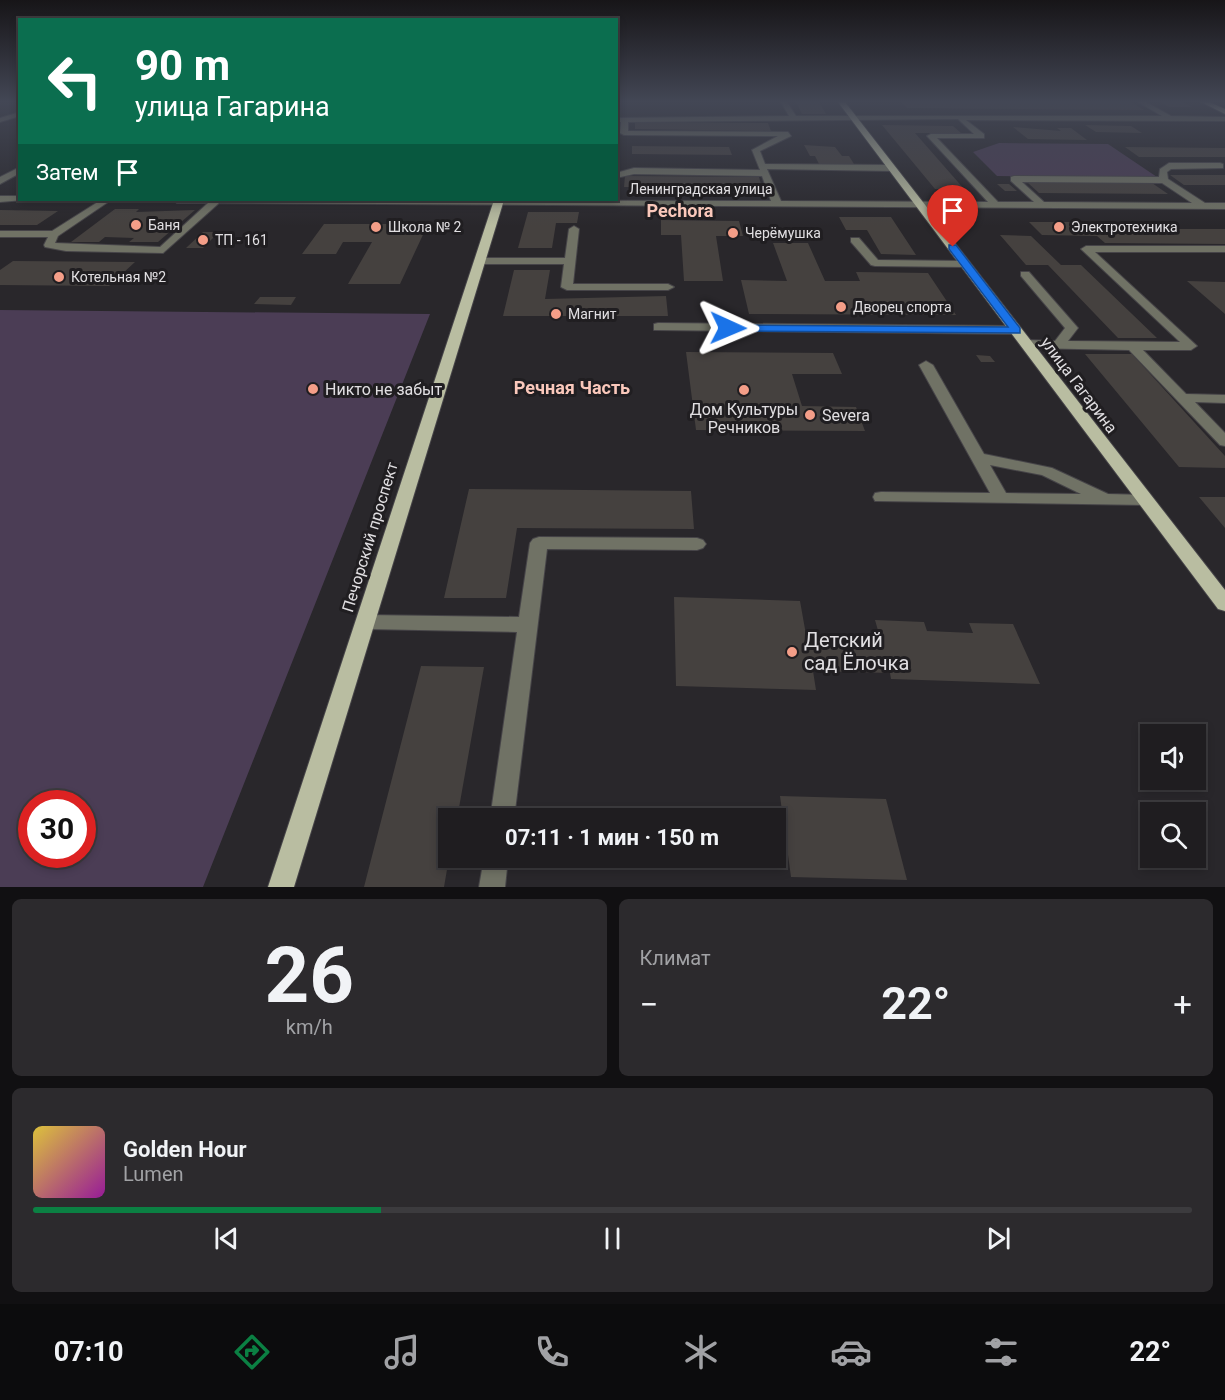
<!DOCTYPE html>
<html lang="ru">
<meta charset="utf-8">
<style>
:root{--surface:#1f1d20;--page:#2c2a2d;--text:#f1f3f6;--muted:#a1a2a5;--line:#3c3b3e;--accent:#0b8043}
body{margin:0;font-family:Roboto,sans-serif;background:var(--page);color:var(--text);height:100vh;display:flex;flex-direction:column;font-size:22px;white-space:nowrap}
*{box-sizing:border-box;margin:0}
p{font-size:20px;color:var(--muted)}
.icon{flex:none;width:33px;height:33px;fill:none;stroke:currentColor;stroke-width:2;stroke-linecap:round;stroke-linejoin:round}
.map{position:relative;height:887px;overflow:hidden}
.panel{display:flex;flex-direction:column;gap:12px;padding:12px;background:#111012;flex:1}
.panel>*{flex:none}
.banner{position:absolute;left:18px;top:18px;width:600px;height:183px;border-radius:0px;box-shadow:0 3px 9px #0003,0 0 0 2px var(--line);background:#0b6e4f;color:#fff;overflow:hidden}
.buttons{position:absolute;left:1140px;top:724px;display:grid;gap:12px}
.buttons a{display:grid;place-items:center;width:66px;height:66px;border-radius:0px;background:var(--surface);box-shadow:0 3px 9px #0003,0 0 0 2px var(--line);font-size:30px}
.speed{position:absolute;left:18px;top:790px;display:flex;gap:12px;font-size:30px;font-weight:700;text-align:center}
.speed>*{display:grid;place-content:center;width:78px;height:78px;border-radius:50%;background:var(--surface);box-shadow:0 3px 9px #0003,0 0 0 2px var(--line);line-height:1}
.speed .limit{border:9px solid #d22;background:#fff;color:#111}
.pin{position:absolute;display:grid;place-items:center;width:51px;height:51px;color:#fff;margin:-62px -26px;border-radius:50% 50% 50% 0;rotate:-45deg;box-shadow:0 0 6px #0007}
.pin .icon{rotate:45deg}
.me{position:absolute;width:66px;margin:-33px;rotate:91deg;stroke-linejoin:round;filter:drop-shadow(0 0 4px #0008)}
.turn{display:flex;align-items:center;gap:21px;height:126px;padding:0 18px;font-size:27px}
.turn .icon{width:78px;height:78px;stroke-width:2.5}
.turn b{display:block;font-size:42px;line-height:51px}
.then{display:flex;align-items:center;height:57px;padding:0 18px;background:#0003;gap:12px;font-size:22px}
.big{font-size:45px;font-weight:700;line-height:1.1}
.panel .tile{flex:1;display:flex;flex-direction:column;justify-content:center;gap:9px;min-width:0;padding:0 21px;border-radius:9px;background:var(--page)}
.panel .dial{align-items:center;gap:0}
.dial b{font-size:78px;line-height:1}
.song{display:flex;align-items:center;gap:18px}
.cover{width:72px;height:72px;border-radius:9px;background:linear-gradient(135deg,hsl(50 70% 55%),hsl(300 70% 35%))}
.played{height:6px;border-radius:3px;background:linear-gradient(90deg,var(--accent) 30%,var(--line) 30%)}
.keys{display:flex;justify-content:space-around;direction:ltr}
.heat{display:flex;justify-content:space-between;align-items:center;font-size:33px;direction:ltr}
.panel .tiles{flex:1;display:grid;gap:12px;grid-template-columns:1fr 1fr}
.tile:last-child{grid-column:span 2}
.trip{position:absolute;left:438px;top:808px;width:348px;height:60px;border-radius:0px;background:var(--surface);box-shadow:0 3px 9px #0003,0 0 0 2px var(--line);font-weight:700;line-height:60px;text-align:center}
.dock{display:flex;height:96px;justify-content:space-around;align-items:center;background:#0c0c0d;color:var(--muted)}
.dock .icon{width:42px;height:42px}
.dock .current{color:var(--accent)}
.dock b{font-size:27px;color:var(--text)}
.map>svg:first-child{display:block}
.green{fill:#4b3d55;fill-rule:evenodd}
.building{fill:#45413f}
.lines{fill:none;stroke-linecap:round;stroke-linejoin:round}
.minor-casing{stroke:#464448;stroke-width:2}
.major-casing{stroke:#464448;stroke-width:2}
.minor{fill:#707265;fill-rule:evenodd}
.major{fill:#b9bda1;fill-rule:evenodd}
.route{fill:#1a73e8;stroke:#114b97;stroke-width:1.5}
.poi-dot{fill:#f49e88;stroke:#201e21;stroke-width:2}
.labels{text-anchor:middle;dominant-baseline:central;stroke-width:6;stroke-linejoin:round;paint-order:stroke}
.far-street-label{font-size:14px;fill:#e1dfe2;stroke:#201e21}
.far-poi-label{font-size:14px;fill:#e1dfe2;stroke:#201e21;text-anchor:start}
.street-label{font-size:16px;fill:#e1dfe2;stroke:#201e21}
.poi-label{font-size:16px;fill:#e1dfe2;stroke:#201e21;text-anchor:start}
.far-district-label{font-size:18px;font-weight:bold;fill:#fac8bb;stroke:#201e21}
.neighbourhood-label{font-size:18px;font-weight:bold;fill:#fac8bb;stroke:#201e21}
.near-poi-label{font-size:20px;fill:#e1dfe2;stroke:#201e21;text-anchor:start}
</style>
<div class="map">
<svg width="1225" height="887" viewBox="0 0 1225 887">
<rect width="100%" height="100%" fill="#29272b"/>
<!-- green -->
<path class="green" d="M 999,143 L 1108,144 L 1157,177 L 997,176 L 973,152 Z
M 0,310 L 430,314 L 203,887 L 0,887 ZM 32,804 L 82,804 L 82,855 L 32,855 Z"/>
<!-- building -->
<path class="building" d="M 796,102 L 819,102 L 826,114 L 802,114 Z
M 902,102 L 1131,102 L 1144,110 L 907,108 Z
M 1160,102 L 1182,102 L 1192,107 L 1169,107 Z
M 635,122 L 768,123 L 771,131 L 635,129 Z
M 882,125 L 953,126 L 961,133 L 915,133 L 965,190 L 935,189 Z
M 1085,125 L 1131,126 L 1142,133 L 1096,132 Z
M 1013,127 L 1061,131 L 1057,128 L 1071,128 L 1087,140 L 1028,139 Z
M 804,145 L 835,147 L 842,156 L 849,156 L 854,164 L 819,164 L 815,156 L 810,156 Z
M 632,146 L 729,147 L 732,155 L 632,154 Z
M 1125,147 L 1225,148 L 1225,157 L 1139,157 Z
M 1170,175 L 1225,175 L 1225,185 L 1184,185 Z
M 625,176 L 759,177 L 762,188 L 624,187 Z
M 1027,182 L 1152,183 L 1168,194 L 1039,193 Z
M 997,184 L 1009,184 L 1017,191 L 1005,191 Z
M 115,209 L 139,209 L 136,212 L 195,210 L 158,242 L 129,242 L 134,238 L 105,237 L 99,242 L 71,242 Z
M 0,210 L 58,211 L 37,225 L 0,225 Z
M 528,212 L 579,212 L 577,223 L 556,223 L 552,248 L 518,248 Z
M 839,217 L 891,217 L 916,255 L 881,254 L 867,230 L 846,230 Z
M 661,220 L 739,221 L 743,236 L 716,236 L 723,281 L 684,281 L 681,235 L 661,235 Z
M 1029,222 L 1082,222 L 1089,229 L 1225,229 L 1225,244 L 1105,243 L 1097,236 L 1042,235 Z
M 324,224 L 428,224 L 400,284 L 348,284 L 372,242 L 343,242 L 336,254 L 302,254 Z
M 203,232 L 219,232 L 203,248 L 186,248 Z
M 1000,235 L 1031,236 L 1061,265 L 1081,265 L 1157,338 L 1118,338 L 1048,265 L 1026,265 Z
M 773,243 L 808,243 L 825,281 L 860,281 L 856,272 L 928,273 L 956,315 L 749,314 L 741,280 L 787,281 Z
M 13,261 L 135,262 L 109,286 L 0,285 L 0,270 Z
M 514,270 L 550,270 L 545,299 L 666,296 L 668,316 L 503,316 Z
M 1187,281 L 1225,282 L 1225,314 Z
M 260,297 L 296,297 L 291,305 L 254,304 Z
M 686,352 L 833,353 L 842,374 L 792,374 L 802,406 L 856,407 L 865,431 L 696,430 Z
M 1085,354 L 1132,354 L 1225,456 L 1225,468 L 1179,467 Z
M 976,355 L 990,356 L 995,362 L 981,362 Z
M 469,489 L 691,491 L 694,529 L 517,528 L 506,598 L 444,598 Z
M 1199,497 L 1225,497 L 1225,528 Z
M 674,597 L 800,601 L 808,646 L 883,648 L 875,620 L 924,622 L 927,631 L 973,633 L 969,623 L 1013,624 L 1040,684 L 891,679 L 890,673 L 813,671 L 816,690 L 676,686 Z
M 421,666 L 484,667 L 457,819 L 448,819 L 449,858 L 444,887 L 364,887 Z
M 780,796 L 886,799 L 907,880 L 791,877 Z"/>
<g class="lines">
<!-- minor casing -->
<g class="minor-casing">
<path id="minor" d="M 781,102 L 787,102 L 796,116 L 1162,116 L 1138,102 L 1146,102 L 1171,116 L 1225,117 L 1225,121 L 966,120 L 984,134 L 984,138 L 937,138 L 998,202 L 1034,202 L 1011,181 L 1011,177 L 1014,176 L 1159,177 L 1160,169 L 1169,163 L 1220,163 L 1223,164 L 1223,168 L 1171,169 L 1167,172 L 1168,179 L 1205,203 L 1225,203 L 1225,209 L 219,203 L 163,253 L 66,251 L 45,247 L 44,245 L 48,237 L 0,237 L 0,231 L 52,231 L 101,200 L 111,200 L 58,236 L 55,243 L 160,247 L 208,203 L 177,203 L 173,200 L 771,201 L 762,176 L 634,174 L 616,178 L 616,173 L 634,168 L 760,170 L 752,150 L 778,136 L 624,135 L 620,133 L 621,122 L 616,122 L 616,118 L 789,116 ZM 958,119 L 974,134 L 931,134 L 927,136 L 988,202 L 781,201 L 767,169 L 892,171 L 896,168 L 892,165 L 765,164 L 760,151 L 791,136 L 788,132 L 628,131 L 628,122 ZM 1022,182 L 1162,183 L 1192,203 L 1044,202 Z
M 20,112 L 20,116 L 0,122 L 0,118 Z
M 20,167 L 20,173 L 0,184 L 0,177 Z
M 0,196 L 20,196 L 20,200 L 24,200 L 0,202 Z
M 574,226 L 579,229 L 573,284 L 668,284 L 674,287 L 668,290 L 567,290 L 561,287 L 564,264 L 479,264 L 474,261 L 479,258 L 565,258 L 569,229 Z
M 851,238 L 859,238 L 878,260 L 965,261 L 970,264 L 965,267 L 875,266 L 871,265 L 851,242 Z
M 1225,246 L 1225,252 L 1095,252 L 1197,346 L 1191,350 L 1143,350 L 1186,394 L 1225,395 L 1225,403 L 1195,402 L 1225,433 L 1225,446 L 1220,445 L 1129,350 L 1027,348 L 1021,344 L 1027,340 L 1055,341 L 1065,328 L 1021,276 L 1021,272 L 1029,272 L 1078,328 L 1068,341 L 1180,342 L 1081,249 L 1086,246 Z
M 658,323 L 1016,326 L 1022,330 L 1016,334 L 654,330 L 654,324 Z
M 926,361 L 933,365 L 984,454 L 1052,468 L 1108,494 L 1146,495 L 1154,500 L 1146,505 L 875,501 L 873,497 L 875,493 L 881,492 L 990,493 L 919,365 ZM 990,465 L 1042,475 L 1081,494 L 1006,493 Z
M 539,537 L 697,538 L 703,540 L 706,544 L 703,548 L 697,550 L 547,549 L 514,819 L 490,819 L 517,632 L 366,629 L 359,627 L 356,622 L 359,617 L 366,615 L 519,617 L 530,543 L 533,539 Z
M 484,858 L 508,858 L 505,887 L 479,887 Z"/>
</g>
<!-- major casing -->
<g class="major-casing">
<path id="major" d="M 838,102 L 845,102 L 1225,590 L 1225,611 L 1218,609 Z
M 1201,102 L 1209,102 L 1225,109 L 1225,114 Z
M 494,200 L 504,200 L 294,887 L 268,887 Z"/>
</g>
<!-- minor -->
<use href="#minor" class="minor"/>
<!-- major -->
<use href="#major" class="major"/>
</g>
<!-- sky -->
<linearGradient id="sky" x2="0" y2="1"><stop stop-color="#171518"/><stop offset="0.45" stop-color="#434755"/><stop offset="1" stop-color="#434755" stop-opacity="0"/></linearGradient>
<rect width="1225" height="226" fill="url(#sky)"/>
<!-- route -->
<path class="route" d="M 949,245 L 956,245 L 1020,328 L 1020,333 L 728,331 L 723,328 L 728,325 L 1008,327 L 949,249 Z"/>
<!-- markers -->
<g class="poi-dot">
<circle cx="136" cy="225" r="6"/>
<circle cx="376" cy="227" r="6"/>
<circle cx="1059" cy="227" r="6"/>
<circle cx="733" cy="233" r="6"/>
<circle cx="203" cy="240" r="6"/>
<circle cx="59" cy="277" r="6"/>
<circle cx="841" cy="307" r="6"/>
<circle cx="556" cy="314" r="6"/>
<circle cx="313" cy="389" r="6"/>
<circle cx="744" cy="390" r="6"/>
<circle cx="810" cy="415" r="6"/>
<circle cx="792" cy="652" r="6"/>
</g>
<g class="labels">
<!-- far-street labels -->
<g class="far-street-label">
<text x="701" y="189">Ленинградская улица</text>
</g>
<!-- far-poi labels -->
<g class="far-poi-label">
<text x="148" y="225">Баня</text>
<text x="388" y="227">Школа № 2</text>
<text x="1071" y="227">Электротехника</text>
<text x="745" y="233">Черёмушка</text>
<text x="215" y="240">ТП - 161</text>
<text x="71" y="277">Котельная №2</text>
<text x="853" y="307">Дворец спорта</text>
<text x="568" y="314">Магнит</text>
</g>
<!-- street labels -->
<g class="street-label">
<text transform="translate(1079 385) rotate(53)">улица Гагарина</text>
<text transform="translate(370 537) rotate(-73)">Печорский проспект</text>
</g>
<!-- poi labels -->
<g class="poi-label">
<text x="325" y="389">Никто не забыт</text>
<text x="744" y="409" text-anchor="middle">Дом Культуры<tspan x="744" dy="18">Речников</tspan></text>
<text x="822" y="415">Severa</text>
</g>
<!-- far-district labels -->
<g class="far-district-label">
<text x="680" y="210">Pechora</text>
</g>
<!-- neighbourhood labels -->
<g class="neighbourhood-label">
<text x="572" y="387">Речная Часть</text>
</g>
<!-- near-poi labels -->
<g class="near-poi-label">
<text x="804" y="640">Детский<tspan x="804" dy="23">сад Ёлочка</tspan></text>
</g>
</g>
</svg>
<div class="buttons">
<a><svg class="icon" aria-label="sound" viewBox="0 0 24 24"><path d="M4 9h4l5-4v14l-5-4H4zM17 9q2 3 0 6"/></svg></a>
<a><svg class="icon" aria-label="search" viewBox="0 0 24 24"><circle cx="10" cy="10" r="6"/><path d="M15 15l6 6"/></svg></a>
</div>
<div class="speed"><div class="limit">30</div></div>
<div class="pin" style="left:953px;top:247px;background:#d93025"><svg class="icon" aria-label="arrive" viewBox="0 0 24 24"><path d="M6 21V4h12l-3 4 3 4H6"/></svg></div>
<svg class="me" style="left:728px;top:328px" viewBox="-20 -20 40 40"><path d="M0-17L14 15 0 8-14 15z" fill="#1a73e8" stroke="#fff" stroke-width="4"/></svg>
<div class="trip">07:11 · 1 мин · 150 m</div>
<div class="banner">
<div class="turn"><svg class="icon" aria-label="left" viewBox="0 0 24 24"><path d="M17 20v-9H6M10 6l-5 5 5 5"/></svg><div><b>90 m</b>улица Гагарина</div></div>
<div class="then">Затем<svg class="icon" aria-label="arrive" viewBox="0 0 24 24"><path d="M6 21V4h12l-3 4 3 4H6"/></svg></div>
</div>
</div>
<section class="panel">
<div class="tiles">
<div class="tile dial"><b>26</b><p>km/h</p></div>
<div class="tile"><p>Климат</p>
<div class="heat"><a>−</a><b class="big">22°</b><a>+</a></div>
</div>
<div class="tile">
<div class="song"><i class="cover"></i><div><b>Golden Hour</b><p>Lumen</p></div></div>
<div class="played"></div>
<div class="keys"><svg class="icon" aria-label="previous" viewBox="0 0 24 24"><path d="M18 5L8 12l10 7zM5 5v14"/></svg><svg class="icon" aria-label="pause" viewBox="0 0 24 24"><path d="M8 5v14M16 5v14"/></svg><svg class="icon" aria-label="next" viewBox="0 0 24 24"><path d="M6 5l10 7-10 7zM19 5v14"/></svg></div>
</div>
</div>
</section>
<nav class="dock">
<b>07:10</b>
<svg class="icon current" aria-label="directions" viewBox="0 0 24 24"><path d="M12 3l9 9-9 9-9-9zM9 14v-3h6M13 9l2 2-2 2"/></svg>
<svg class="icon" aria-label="music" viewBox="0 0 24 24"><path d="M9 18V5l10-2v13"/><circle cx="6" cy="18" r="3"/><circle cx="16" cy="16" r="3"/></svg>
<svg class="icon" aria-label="phone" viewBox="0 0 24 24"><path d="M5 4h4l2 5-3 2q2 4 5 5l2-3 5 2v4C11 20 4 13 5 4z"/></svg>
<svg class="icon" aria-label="climate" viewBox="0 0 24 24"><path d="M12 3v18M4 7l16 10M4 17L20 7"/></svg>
<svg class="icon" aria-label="car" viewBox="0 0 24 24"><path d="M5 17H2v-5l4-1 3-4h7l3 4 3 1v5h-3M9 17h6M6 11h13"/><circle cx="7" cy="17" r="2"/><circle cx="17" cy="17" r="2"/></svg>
<svg class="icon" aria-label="filters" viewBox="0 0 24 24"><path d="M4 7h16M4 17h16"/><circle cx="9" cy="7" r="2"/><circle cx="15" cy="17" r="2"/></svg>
<b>22°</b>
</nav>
